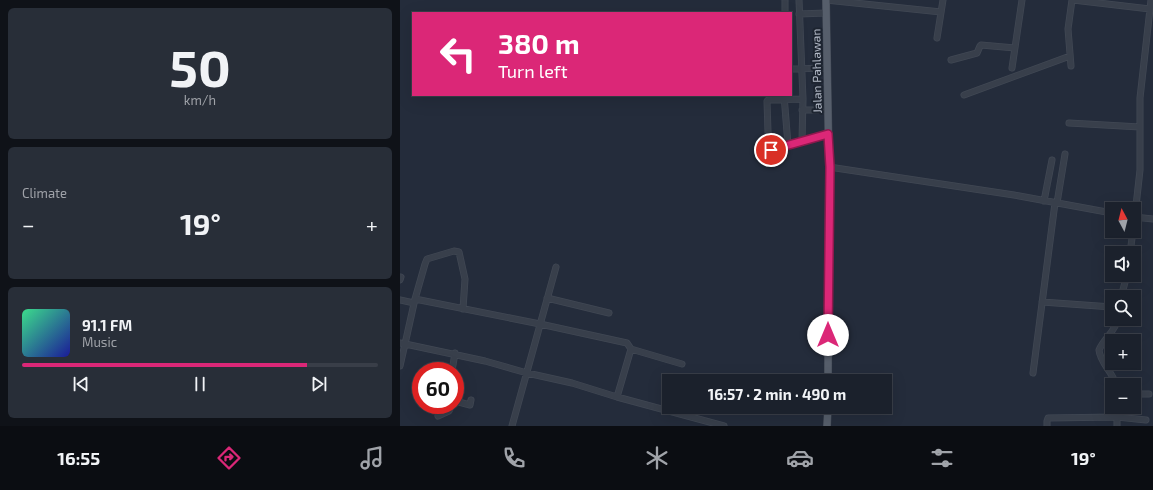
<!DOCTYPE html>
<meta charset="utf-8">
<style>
:root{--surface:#1b212c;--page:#282e38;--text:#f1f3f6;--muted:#a0a3a9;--line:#393e48;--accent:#db2777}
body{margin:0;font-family:"Exo 2",sans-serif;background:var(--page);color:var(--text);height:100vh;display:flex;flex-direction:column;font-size:15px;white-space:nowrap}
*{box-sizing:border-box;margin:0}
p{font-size:13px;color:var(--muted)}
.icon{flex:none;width:22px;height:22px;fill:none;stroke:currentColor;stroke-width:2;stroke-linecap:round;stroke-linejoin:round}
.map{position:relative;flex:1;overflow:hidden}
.sheet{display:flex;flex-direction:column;gap:8px;padding:8px;background:#0f1218;width:400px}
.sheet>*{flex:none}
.banner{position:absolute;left:12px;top:12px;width:380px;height:84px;border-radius:0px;box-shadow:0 4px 16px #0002,0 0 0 1px var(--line);background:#db2777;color:#fff;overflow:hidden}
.needle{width:26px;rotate:353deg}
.fabs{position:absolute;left:705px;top:202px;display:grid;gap:8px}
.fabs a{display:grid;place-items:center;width:36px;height:36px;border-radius:0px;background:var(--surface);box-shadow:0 4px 16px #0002,0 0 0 1px var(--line);font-size:20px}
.speed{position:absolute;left:12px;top:362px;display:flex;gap:8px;font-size:20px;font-weight:700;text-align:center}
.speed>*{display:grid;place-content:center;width:52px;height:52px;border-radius:50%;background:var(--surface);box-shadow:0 4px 16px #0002,0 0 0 1px var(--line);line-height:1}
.speed .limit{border:6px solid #d22;background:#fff;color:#111}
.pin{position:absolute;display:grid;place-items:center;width:34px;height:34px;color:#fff;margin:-17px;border:2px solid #fff;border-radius:50%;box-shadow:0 1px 4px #0007}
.me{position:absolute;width:44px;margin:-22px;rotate:0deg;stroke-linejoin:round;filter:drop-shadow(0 0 3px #0008)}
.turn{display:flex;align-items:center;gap:14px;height:84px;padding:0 20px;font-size:18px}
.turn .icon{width:52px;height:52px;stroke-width:2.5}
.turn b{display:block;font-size:28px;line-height:34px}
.big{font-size:30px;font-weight:700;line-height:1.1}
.sheet .widget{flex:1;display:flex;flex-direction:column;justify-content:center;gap:6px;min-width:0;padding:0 14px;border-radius:6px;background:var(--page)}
.sheet .dial{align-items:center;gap:0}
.dial b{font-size:52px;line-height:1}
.song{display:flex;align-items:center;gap:12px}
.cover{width:48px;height:48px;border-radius:6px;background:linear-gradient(135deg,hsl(150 70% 55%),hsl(240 70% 35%))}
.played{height:4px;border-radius:2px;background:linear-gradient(90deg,var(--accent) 80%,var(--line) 80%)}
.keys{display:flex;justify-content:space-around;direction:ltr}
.heat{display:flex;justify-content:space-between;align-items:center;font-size:22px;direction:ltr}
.trip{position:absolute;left:262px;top:374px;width:230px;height:40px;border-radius:0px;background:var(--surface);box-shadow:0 4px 16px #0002,0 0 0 1px var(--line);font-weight:700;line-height:40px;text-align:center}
.tabs{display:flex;height:64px;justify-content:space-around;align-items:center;background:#0b0d12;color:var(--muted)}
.tabs .icon{width:28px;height:28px}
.tabs .on{color:var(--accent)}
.tabs b{font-size:18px;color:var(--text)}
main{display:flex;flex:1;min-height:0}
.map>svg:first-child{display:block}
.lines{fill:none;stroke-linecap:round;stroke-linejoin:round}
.minor-casing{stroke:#414854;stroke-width:7}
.major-casing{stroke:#414854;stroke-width:8}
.minor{stroke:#383f4b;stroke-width:5.5}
.major{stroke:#565e6b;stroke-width:7}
.route-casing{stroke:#8e194d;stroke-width:10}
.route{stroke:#db2777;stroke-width:7}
.labels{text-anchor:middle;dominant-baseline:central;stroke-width:4;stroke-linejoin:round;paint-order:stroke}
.street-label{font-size:12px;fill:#b3bac7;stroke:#1d2430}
</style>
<main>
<section class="sheet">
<div class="widget dial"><b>50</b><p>km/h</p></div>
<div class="widget"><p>Climate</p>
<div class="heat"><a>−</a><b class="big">19°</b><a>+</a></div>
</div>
<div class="widget">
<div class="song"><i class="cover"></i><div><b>91.1 FM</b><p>Music</p></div></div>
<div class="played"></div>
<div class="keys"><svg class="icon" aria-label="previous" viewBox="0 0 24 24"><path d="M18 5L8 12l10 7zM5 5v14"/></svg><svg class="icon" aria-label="pause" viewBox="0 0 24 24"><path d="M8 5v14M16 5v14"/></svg><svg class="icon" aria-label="next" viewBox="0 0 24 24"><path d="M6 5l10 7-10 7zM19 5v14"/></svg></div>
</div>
</section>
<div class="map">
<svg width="753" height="426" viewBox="0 0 753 426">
<rect width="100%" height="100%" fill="#242c3b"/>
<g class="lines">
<!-- minor casing -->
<g class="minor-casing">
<path id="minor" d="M 399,0 L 403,99 L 402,141 L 428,134
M 426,0 L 541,12
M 673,0 L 750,9
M 385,13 L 385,0
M 399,14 L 426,13
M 537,38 L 543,0
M 551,60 L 577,53 L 580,46 L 581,45 L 615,48
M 671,66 L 668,29 L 672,0
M 612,68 L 622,0
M 391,69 L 427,68
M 384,95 L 388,145
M 564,95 L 670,56
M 402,110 L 428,110
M 669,123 L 740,127
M 402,141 L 371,149 L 368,132 L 367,101 L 368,100 L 403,99
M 429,167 L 614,195 L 712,213
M 644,201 L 652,160
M 657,203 L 665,154
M 734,217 L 753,219
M 734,224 L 740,170 L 740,98 L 751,0
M 730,253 L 733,231
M 0,280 L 1,277
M 721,297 L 727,275
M 147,298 L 209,313
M 15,299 L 140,324 L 227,343 L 231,349 L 217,397
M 0,300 L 14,303
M 642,302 L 712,307
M 0,343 L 5,344 L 15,299 L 25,264 L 27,259 L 54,251 L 59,252 L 65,279 L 63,309
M 231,349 L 282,364
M 0,366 L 5,344 L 10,345 L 85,361 L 127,373 L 172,383 L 217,397 L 324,426
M 52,371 L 55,353
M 633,373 L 655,203
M 716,385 C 713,372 700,363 699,350 C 704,338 715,332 718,319
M 734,394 L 749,394
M 55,401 L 70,405 L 71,400
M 38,416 L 49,411 L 52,405
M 112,426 L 156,267
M 647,426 L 647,421 L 648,418 L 717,417 L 746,420
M 717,426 L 717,407"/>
</g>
<!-- major casing -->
<g class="major-casing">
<path id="major" d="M 426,0 L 429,167 L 428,381
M 427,426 L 428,407"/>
</g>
<!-- minor -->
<use href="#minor" class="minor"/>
<!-- major -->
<use href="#major" class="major"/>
</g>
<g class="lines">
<!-- route casing -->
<g class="route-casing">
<path id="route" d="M 371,150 L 428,134 L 430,167 L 428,335"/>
</g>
<!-- route -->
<use href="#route" class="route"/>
</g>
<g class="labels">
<!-- street labels -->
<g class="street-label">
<text transform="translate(416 71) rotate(-91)">Jalan Pahlawan</text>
</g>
</g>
</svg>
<div class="fabs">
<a><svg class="needle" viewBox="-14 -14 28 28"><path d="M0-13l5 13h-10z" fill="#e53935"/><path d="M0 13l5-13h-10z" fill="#a0a3a9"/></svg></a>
<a><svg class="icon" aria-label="sound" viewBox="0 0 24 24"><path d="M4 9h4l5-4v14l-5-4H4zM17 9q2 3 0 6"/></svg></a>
<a><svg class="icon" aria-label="search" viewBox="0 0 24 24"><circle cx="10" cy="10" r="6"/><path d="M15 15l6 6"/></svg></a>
<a>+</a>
<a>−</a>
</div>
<div class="speed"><div class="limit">60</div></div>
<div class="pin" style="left:371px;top:150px;background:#d93025"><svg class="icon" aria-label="arrive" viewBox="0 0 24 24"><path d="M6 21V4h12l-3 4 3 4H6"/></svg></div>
<svg class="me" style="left:428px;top:335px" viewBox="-20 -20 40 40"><circle r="19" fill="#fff"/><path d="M0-13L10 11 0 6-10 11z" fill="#db2777"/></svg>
<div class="trip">16:57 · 2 min · 490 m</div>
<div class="banner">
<div class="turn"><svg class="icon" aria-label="left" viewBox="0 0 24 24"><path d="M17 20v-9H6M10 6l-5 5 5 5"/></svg><div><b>380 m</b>Turn left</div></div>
</div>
</div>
</main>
<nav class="tabs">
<b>16:55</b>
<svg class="icon on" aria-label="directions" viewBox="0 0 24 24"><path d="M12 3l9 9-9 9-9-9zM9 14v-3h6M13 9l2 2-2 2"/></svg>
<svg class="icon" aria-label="music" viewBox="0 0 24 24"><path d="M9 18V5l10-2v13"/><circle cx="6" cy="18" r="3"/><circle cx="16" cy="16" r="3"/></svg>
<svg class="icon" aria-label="phone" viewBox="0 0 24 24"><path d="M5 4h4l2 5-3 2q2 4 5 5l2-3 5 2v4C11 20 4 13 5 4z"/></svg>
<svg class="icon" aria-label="climate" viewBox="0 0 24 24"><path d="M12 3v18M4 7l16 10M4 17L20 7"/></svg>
<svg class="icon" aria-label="car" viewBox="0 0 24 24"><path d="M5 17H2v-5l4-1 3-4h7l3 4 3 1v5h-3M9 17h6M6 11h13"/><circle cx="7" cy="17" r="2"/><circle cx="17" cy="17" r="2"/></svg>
<svg class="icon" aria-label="filters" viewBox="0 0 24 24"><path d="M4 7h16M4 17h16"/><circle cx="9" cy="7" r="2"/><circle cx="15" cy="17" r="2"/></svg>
<b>19°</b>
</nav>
